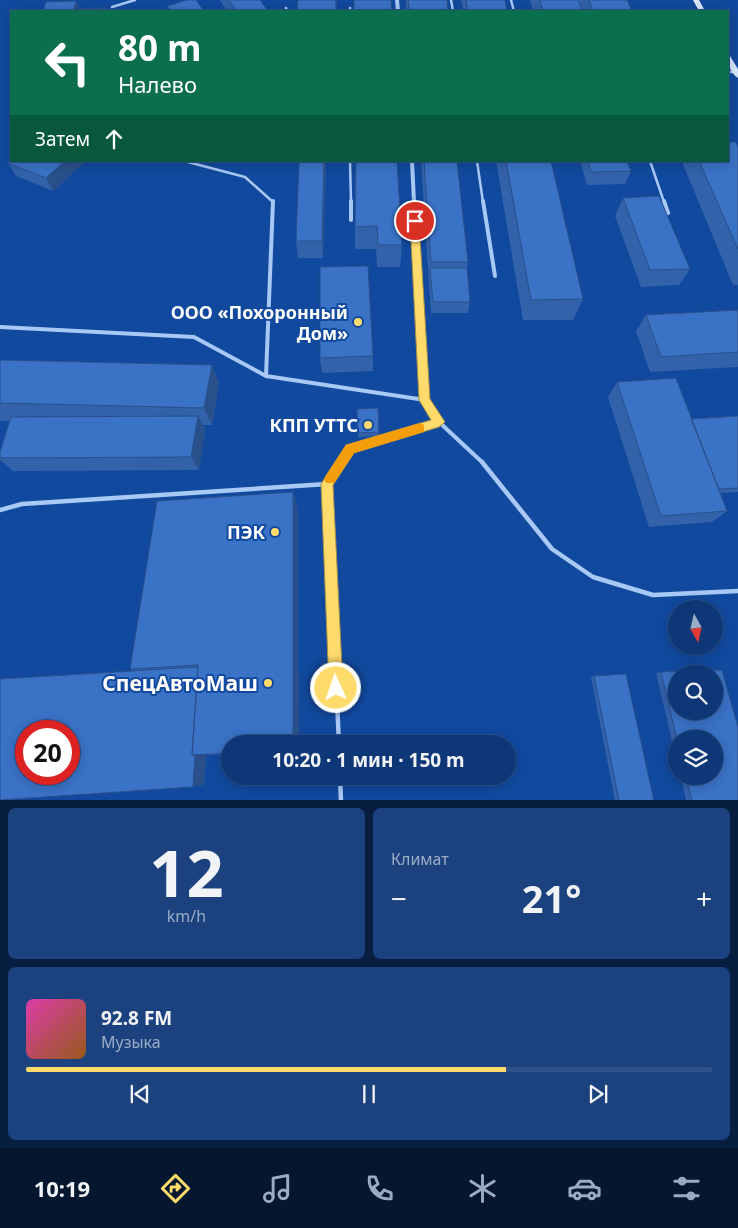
<!DOCTYPE html>
<html lang="ru">
<meta charset="utf-8">
<style>
:root{--surface:#0d3776;--page:#1b427e;--text:#f1f3f6;--muted:#9aacc5;--line:#2d5188;--accent:#ffdb6c}
body{margin:0;font-family:"Noto Sans",sans-serif;background:var(--page);color:var(--text);height:100vh;display:flex;flex-direction:column;font-size:19px;white-space:nowrap}
*{box-sizing:border-box;margin:0}
p{font-size:16px;color:var(--muted)}
.icon{flex:none;width:28px;height:28px;fill:none;stroke:currentColor;stroke-width:2;stroke-linecap:round;stroke-linejoin:round}
.map{position:relative;height:800px;overflow:hidden}
.panel{display:flex;flex-direction:column;gap:8px;padding:8px;background:#071e41;flex:1}
.panel>*{flex:none}
.banner{position:absolute;left:10px;top:10px;width:719px;height:152px;border-radius:0px;box-shadow:0 2px 12px #0003,0 0 0 1px var(--line);background:#0b6e4f;color:#fff;overflow:hidden}
.needle{width:32px;rotate:172deg}
.tools{position:absolute;left:668px;top:600px;display:grid;gap:10px}
.tools a{display:grid;place-items:center;width:55px;height:55px;border-radius:50%;background:var(--surface);box-shadow:0 2px 12px #0003,0 0 0 1px var(--line);font-size:25px}
.speed{position:absolute;left:15px;top:720px;display:flex;gap:10px;font-size:25px;font-weight:700;text-align:center}
.speed>*{display:grid;place-content:center;width:65px;height:65px;border-radius:50%;background:var(--surface);box-shadow:0 2px 12px #0003,0 0 0 1px var(--line);line-height:1}
.speed .limit{border:8px solid #d22;background:#fff;color:#111}
.pin{position:absolute;display:grid;place-items:center;width:42px;height:42px;color:#fff;margin:-21px;border:2px solid #fff;border-radius:50%;box-shadow:0 1px 5px #0007}
.me{position:absolute;width:55px;margin:-28px;rotate:357deg;stroke-linejoin:round;filter:drop-shadow(0 0 4px #0008)}
.turn{display:flex;align-items:center;gap:18px;height:105px;padding:0 25px;font-size:22px}
.turn .icon{width:65px;height:65px;stroke-width:2.5}
.turn b{display:block;font-size:35px;line-height:42px}
.then{display:flex;align-items:center;height:48px;padding:0 25px;background:#0003;gap:10px;font-size:19px}
.big{font-size:38px;font-weight:700;line-height:1.1}
.panel .tile{flex:1;display:flex;flex-direction:column;justify-content:center;gap:8px;min-width:0;padding:0 18px;border-radius:8px;background:var(--page)}
.panel .dial{align-items:center;gap:0}
.dial b{font-size:65px;line-height:1}
.song{display:flex;align-items:center;gap:15px}
.cover{width:60px;height:60px;border-radius:8px;background:linear-gradient(135deg,hsl(320 70% 55%),hsl(30 70% 35%))}
.played{height:5px;border-radius:2px;background:linear-gradient(90deg,var(--accent) 70%,var(--line) 70%)}
.keys{display:flex;justify-content:space-around;direction:ltr}
.heat{display:flex;justify-content:space-between;align-items:center;font-size:28px;direction:ltr}
.panel .tiles{flex:1;display:grid;gap:8px;grid-template-columns:1fr 1fr}
.tile:last-child{grid-column:span 2}
.trip{position:absolute;left:221px;top:735px;width:295px;height:50px;border-radius:25px;background:var(--surface);box-shadow:0 2px 12px #0003,0 0 0 1px var(--line);font-weight:700;line-height:50px;text-align:center}
.menu{display:flex;height:80px;justify-content:space-around;align-items:center;background:#05162f;color:var(--muted)}
.menu .icon{width:35px;height:35px}
.menu .active{color:var(--accent)}
.menu b{font-size:22px;color:var(--text)}
.map>svg:first-child{display:block}
.lines{fill:none;stroke-linecap:round;stroke-linejoin:round}
.lane-far2{stroke:#a8c8f5;stroke-width:2.5}
.lane-far1{stroke:#a8c8f5;stroke-width:4}
.lane{stroke:#a8c8f5;stroke-width:4.5}
.street-far1{stroke:#a8c8f5;stroke-width:4}
.street{stroke:#a8c8f5;stroke-width:4.5}
.secondary{fill:#d8e7fd;fill-rule:evenodd}
.wall{fill:#3262aa;fill-rule:evenodd}
.shaded-wall{fill:#29508b}
.building{fill:#3a72c6;stroke:#29508b;fill-rule:evenodd}
.route{fill:#ffdb6c;stroke:#a68e46}
.slow{fill:#f59e0b}
.poi-dot{fill:#ffdb6c;stroke:#11499e;stroke-width:2}
.labels{text-anchor:middle;dominant-baseline:central;stroke-width:4;stroke-linejoin:round;paint-order:stroke}
.poi-label{font-size:18px;font-weight:bold;fill:#fff;stroke:#11499e;text-anchor:end}
.near-poi-label{font-size:21px;font-weight:bold;fill:#fff;stroke:#11499e;text-anchor:end}
</style>
<div class="map">
<svg width="738" height="801" viewBox="0 0 738 801">
<rect width="100%" height="100%" fill="#11499e"/>
<g class="lines">
<!-- lane-far2 -->
<path class="lane-far2" d="M 451,0 L 453,11
M 511,0 L 514,11
M 112,7 L 135,0
M 286,8 L 287,11
M 350,8 L 350,11
M 728,72 L 736,72
M 184,161 L 245,177 L 273,202
M 350,161 L 351,202
M 477,161 L 483,202
M 650,161 L 664,202"/>
<!-- lane-far1 -->
<path class="lane-far1" d="M 273,201 L 266,376 L 425,400 L 439,422 L 483,463
M 351,201 L 351,220
M 483,201 L 495,276
M 664,201 L 668,213
M 0,327 L 194,337 L 266,376
M 341,463 L 350,449 L 439,422"/>
<!-- lane -->
<path class="lane" d="M 482,462 L 552,549 L 593,577 L 653,595 L 738,591
M 0,510 L 22,504 L 327,484
M 339,744 L 327,484 L 341,462
M 340,776 L 341,801"/>
<!-- street-far1 -->
<path class="street-far1" d="M 397,0 L 398,11
M 412,161 L 414,202"/>
<!-- street -->
<path class="street" d="M 414,201 L 425,400"/>
<!-- secondary -->
<path class="secondary" d="M 693,0 L 699,0 L 705,11 L 699,11 Z
M 728,55 L 730,56 L 738,69 L 738,78 C 731,74 727,63 728,55 Z"/>
</g>
<!-- wall -->
<path class="wall" d="M 220,0 L 260,0 L 268,11 L 227,11 L 221,2 Z
M 406,0 L 447,0 L 448,11 L 406,11 Z
M 461,0 L 505,0 L 507,11 L 463,11 Z
M 530,0 L 627,0 L 632,11 L 533,11 Z
M 738,147 L 738,285 L 733,285 L 682,162 L 728,161 Z
M 86,161 L 53,191 L 16,176 L 8,163 Z
M 326,161 L 323,258 L 298,258 L 296,241 Z
M 356,161 L 402,245 L 400,267 L 377,267 L 376,249 L 355,249 L 355,227 Z
M 421,161 L 457,161 L 468,262 L 467,268 L 470,302 L 468,313 L 431,313 Z
M 496,161 L 551,161 L 583,299 L 573,320 L 523,320 Z
M 580,161 L 627,161 L 631,171 L 625,184 L 587,185 Z
M 623,198 L 690,269 L 679,285 L 641,287 L 615,216 Z
M 738,310 L 738,367 L 650,372 L 636,331 L 646,315 Z
M 373,356 L 373,371 L 322,373 L 320,358 Z
M 0,360 L 212,365 L 219,384 L 212,425 L 202,425 L 205,430 L 199,470 L 13,471 L 0,460 L 0,452 L 10,421 L 0,421 Z
M 617,382 L 691,419 L 738,416 L 738,492 L 720,493 L 727,511 L 712,522 L 649,527 L 608,397 Z
M 357,409 L 379,432 L 379,436 L 358,437 Z
M 293,492 L 298,511 L 299,744 L 230,744 L 230,754 L 206,755 L 204,785 L 134,671 L 130,669 Z
M 722,670 L 738,727 L 738,801 L 686,801 L 681,776 L 714,776 L 714,739 L 676,739 L 676,758 L 656,673 L 661,672 ZM 676,674 L 714,674 L 714,711 L 676,711 Z
M 594,676 L 654,801 L 615,801 L 591,677 Z"/>
<!-- shaded-wall -->
<path class="shaded-wall" d="M 336,0 L 337,0 L 337,11 L 336,11 Z
M 76,1 L 80,11 L 74,9 Z
M 65,161 L 86,161 L 53,191 L 46,178 Z
M 324,161 L 326,161 L 323,258 L 322,241 Z
M 212,365 L 219,384 L 212,425 L 204,408 Z
M 198,416 L 205,430 L 199,470 L 191,457 Z
M 293,492 L 298,511 L 299,744 L 293,744 Z
M 195,755 L 206,755 L 204,785 L 193,787 Z"/>
<!-- building -->
<path class="building" d="M 187,0 L 196,0 L 204,11 L 171,11 L 167,6 Z
M 229,0 L 260,0 L 268,11 L 236,11 Z
M 298,0 L 336,0 L 336,11 L 297,11 Z
M 354,0 L 391,0 L 392,11 L 354,11 Z
M 408,0 L 447,0 L 448,11 L 409,11 Z
M 466,0 L 505,0 L 507,11 L 468,11 Z
M 540,0 L 578,0 L 582,11 L 543,11 Z
M 589,0 L 627,0 L 632,11 L 593,11 Z
M 76,1 L 74,9 L 107,8 L 106,11 L 43,11 L 46,2 Z
M 728,142 L 736,142 L 738,147 L 738,249 L 699,161 L 728,161 Z
M 11,161 L 65,161 L 46,178 L 8,163 Z
M 299,161 L 324,161 L 322,241 L 296,241 Z
M 356,161 L 397,161 L 402,245 L 378,245 L 377,226 L 355,227 Z
M 424,161 L 457,161 L 468,262 L 431,262 Z
M 506,161 L 551,161 L 583,299 L 531,300 Z
M 588,161 L 627,161 L 631,171 L 591,172 Z
M 659,196 L 690,269 L 650,270 L 623,198 Z
M 368,266 L 373,356 L 320,358 L 320,267 Z
M 430,268 L 467,268 L 470,302 L 433,302 Z
M 738,310 L 738,352 L 661,357 L 646,315 Z
M 0,360 L 212,365 L 204,408 L 0,403 Z
M 676,378 L 727,511 L 661,516 L 617,382 Z
M 378,408 L 379,432 L 358,433 L 357,409 Z
M 198,416 L 191,457 L 0,458 L 0,452 L 11,417 Z
M 738,416 L 738,488 L 719,489 L 691,419 Z
M 293,492 L 293,744 L 230,744 L 230,753 L 192,755 L 198,665 L 130,669 L 157,501 Z
M 198,667 L 192,755 L 195,755 L 193,787 L 0,800 L 0,679 ZM 26,731 L 69,731 L 69,774 L 26,774 Z
M 722,670 L 738,727 L 738,801 L 692,801 L 686,776 L 714,776 L 714,739 L 677,739 L 661,672 ZM 676,674 L 714,674 L 714,711 L 676,711 Z
M 626,674 L 654,801 L 619,801 L 594,676 Z"/>
<!-- route -->
<path class="route" d="M 415,217 L 419,221 L 430,399 L 445,422 L 439,427 L 354,453 L 333,485 L 343,688 L 341,693 L 336,695 L 331,693 L 329,688 L 321,484 L 346,445 L 431,420 L 419,400 L 410,221 Z"/>
<!-- slow -->
<path class="slow" d="M 420,423 L 424,425 L 424,432 L 354,453 L 334,483 L 326,483 L 324,479 L 326,475 L 346,445 Z"/>
<!-- markers -->
<g class="poi-dot">
<circle cx="358" cy="322" r="5"/>
<circle cx="368" cy="425" r="5"/>
<circle cx="275" cy="532" r="5"/>
<circle cx="268" cy="683" r="5"/>
</g>
<g class="labels">
<!-- poi labels -->
<g class="poi-label">
<text x="348" y="312">ООО «Похоронный<tspan x="348" dy="21">Дом»</tspan></text>
<text x="358" y="425">КПП УТТС</text>
<text x="265" y="532">ПЭК</text>
</g>
<!-- near-poi labels -->
<g class="near-poi-label">
<text x="258" y="683">СпецАвтоМаш</text>
</g>
</g>
</svg>
<div class="tools">
<a><svg class="needle" viewBox="-14 -14 28 28"><path d="M0-13l5 13h-10z" fill="#e53935"/><path d="M0 13l5-13h-10z" fill="#9aacc5"/></svg></a>
<a><svg class="icon" aria-label="search" viewBox="0 0 24 24"><circle cx="10" cy="10" r="6"/><path d="M15 15l6 6"/></svg></a>
<a><svg class="icon" aria-label="layers" viewBox="0 0 24 24"><path d="M12 4l9 5-9 5-9-5zM3 14l9 5 9-5"/></svg></a>
</div>
<div class="speed"><div class="limit">20</div></div>
<div class="pin" style="left:415px;top:221px;background:#d93025"><svg class="icon" aria-label="arrive" viewBox="0 0 24 24"><path d="M6 21V4h12l-3 4 3 4H6"/></svg></div>
<svg class="me" style="left:336px;top:688px" viewBox="-20 -20 40 40"><circle r="17" fill="#ffdb6c" stroke="#fff" stroke-width="3"/><path d="M0-11L8 9 0 5-8 9z" fill="#fff"/></svg>
<div class="trip">10:20 · 1 мин · 150 m</div>
<div class="banner">
<div class="turn"><svg class="icon" aria-label="left" viewBox="0 0 24 24"><path d="M17 20v-9H6M10 6l-5 5 5 5"/></svg><div><b>80 m</b>Налево</div></div>
<div class="then">Затем<svg class="icon" aria-label="ahead" viewBox="0 0 24 24"><path d="M12 20V5M6 11l6-6 6 6"/></svg></div>
</div>
</div>
<section class="panel">
<div class="tiles">
<div class="tile dial"><b>12</b><p>km/h</p></div>
<div class="tile"><p>Климат</p>
<div class="heat"><a>−</a><b class="big">21°</b><a>+</a></div>
</div>
<div class="tile">
<div class="song"><i class="cover"></i><div><b>92.8 FM</b><p>Музыка</p></div></div>
<div class="played"></div>
<div class="keys"><svg class="icon" aria-label="previous" viewBox="0 0 24 24"><path d="M18 5L8 12l10 7zM5 5v14"/></svg><svg class="icon" aria-label="pause" viewBox="0 0 24 24"><path d="M8 5v14M16 5v14"/></svg><svg class="icon" aria-label="next" viewBox="0 0 24 24"><path d="M6 5l10 7-10 7zM19 5v14"/></svg></div>
</div>
</div>
</section>
<nav class="menu">
<b>10:19</b>
<svg class="icon active" aria-label="directions" viewBox="0 0 24 24"><path d="M12 3l9 9-9 9-9-9zM9 14v-3h6M13 9l2 2-2 2"/></svg>
<svg class="icon" aria-label="music" viewBox="0 0 24 24"><path d="M9 18V5l10-2v13"/><circle cx="6" cy="18" r="3"/><circle cx="16" cy="16" r="3"/></svg>
<svg class="icon" aria-label="phone" viewBox="0 0 24 24"><path d="M5 4h4l2 5-3 2q2 4 5 5l2-3 5 2v4C11 20 4 13 5 4z"/></svg>
<svg class="icon" aria-label="climate" viewBox="0 0 24 24"><path d="M12 3v18M4 7l16 10M4 17L20 7"/></svg>
<svg class="icon" aria-label="car" viewBox="0 0 24 24"><path d="M5 17H2v-5l4-1 3-4h7l3 4 3 1v5h-3M9 17h6M6 11h13"/><circle cx="7" cy="17" r="2"/><circle cx="17" cy="17" r="2"/></svg>
<svg class="icon" aria-label="filters" viewBox="0 0 24 24"><path d="M4 7h16M4 17h16"/><circle cx="9" cy="7" r="2"/><circle cx="15" cy="17" r="2"/></svg>
</nav>
